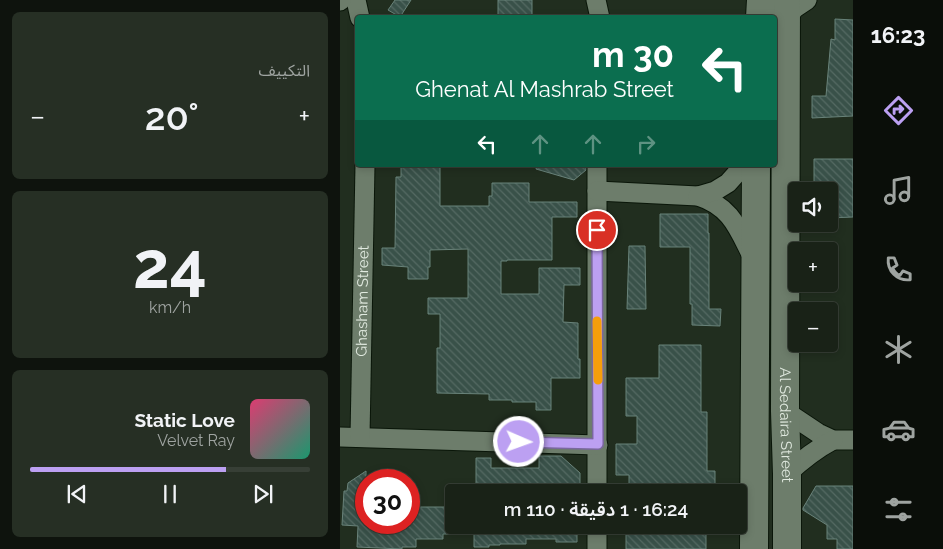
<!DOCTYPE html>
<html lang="ar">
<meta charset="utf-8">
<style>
:root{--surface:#192217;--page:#262f24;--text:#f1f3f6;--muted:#9fa4a1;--line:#373f36;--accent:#bca0f2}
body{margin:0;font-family:Raleway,"Noto Sans Arabic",sans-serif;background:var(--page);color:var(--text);direction:rtl;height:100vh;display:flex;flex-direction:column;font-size:19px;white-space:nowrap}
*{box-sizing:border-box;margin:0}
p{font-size:16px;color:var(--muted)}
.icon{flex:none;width:28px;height:28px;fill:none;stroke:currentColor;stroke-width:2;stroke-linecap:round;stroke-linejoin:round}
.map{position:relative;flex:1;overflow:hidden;direction:ltr}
.details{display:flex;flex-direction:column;gap:12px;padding:12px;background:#0e130d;width:340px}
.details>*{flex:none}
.banner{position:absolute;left:15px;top:15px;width:422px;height:152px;border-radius:5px;box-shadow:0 2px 8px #0003,0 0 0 1px var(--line);direction:rtl;background:#0b6e4f;color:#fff;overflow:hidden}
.tools{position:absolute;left:448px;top:182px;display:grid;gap:10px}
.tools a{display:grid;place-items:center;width:50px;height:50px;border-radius:5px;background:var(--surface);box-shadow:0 2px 8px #0003,0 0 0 1px var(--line);font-size:25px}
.speed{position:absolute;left:15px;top:469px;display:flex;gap:10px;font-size:25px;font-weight:700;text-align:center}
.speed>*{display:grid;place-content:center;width:65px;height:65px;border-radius:50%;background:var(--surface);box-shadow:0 2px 8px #0003,0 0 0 1px var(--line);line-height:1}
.speed .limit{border:8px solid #d22;background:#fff;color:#111}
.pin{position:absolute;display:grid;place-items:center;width:42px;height:42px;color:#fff;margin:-21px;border:2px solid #fff;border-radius:50%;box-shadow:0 1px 5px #0007}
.me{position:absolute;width:55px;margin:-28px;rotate:92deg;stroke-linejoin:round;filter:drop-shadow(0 0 4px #0008)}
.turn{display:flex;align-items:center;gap:18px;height:105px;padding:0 20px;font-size:22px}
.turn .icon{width:65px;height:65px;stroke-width:2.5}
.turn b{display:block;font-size:35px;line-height:42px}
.lanes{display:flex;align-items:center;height:48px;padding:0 20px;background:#0003;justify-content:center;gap:25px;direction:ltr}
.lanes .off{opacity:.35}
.big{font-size:38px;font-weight:600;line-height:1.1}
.details .card{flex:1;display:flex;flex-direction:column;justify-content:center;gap:8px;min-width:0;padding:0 18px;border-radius:8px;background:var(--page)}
.details .dial{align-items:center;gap:0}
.dial b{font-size:65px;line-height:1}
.song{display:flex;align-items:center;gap:15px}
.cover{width:60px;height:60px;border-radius:8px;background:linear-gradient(135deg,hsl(340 70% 55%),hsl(160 70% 35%))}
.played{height:5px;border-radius:2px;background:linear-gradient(90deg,var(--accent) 70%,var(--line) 70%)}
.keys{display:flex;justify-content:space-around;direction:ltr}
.heat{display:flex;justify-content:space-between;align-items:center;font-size:28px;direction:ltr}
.trip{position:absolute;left:105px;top:484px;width:302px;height:50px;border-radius:5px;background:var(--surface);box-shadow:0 2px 8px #0003,0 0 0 1px var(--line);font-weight:600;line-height:50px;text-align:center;direction:rtl}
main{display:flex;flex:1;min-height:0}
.menu{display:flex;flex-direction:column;width:90px;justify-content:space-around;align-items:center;background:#0a0e09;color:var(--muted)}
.menu .icon{width:35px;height:35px}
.menu .selected{color:var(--accent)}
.menu b{font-size:22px;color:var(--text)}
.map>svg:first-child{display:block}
.building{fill:url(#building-back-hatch);stroke:#69837a}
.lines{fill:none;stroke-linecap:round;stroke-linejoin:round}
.minor-casing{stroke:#0a1609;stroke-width:21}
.secondary-casing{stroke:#0a1609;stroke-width:30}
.minor{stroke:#6d7d6b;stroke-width:19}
.secondary{stroke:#6d7d6b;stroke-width:28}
.route-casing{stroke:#7a689d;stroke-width:12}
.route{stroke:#bca0f2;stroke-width:9}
.slow{stroke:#f59e0b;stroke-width:9}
.labels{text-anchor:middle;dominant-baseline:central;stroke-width:5;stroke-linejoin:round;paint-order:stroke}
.street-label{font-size:15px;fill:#e0e9df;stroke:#0f150e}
</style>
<main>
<nav class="menu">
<b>16:23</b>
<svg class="icon selected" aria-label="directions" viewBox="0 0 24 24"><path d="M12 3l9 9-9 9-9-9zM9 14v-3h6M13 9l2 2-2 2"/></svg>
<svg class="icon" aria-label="music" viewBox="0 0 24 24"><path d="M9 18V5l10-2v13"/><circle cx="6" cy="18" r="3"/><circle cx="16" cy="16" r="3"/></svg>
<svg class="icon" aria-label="phone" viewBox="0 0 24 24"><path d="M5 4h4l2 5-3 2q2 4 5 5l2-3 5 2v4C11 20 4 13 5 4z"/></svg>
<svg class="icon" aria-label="climate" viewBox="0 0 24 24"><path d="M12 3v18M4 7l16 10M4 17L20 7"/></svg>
<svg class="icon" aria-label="car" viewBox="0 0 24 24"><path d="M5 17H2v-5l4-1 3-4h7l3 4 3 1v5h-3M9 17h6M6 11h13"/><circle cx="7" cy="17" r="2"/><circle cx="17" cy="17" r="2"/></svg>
<svg class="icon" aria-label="filters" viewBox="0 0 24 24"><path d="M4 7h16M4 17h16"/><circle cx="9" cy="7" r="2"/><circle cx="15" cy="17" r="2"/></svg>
</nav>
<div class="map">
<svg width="513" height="549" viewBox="0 0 513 549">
<defs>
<pattern id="building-back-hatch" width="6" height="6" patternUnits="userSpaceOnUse" patternTransform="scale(1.25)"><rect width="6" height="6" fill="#395149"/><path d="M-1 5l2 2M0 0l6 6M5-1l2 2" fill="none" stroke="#556a63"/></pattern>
</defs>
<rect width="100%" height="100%" fill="#212e1f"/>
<!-- building -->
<path class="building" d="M 55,0 L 71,0 L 60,17 L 48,10 Z
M 158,0 L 192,0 L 192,18 L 158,18 Z
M 495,19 L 513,20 L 513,116 L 472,118 L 472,96 L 486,96 L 491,39 L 495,40 Z
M 474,159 L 513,159 L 513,217 L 489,218 L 489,191 L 474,191 Z
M 61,165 L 100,165 L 100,206 L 149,206 L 149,196 L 152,196 L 152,183 L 189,183 L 189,202 L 237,202 L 237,217 L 212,217 L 212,260 L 167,260 L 167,261 L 161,261 L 161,294 L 199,294 L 199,268 L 240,268 L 240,285 L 224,285 L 223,322 L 238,323 L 238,359 L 240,359 L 240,378 L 211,378 L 211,410 L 196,410 L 196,402 L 172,402 L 172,400 L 149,400 L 149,394 L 97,393 L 97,348 L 100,348 L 100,314 L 88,314 L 88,298 L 128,298 L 128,249 L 90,250 L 90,267 L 88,267 L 88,279 L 68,279 L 68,267 L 42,265 L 42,248 L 55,248 L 56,177 L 61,177 Z
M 197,165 L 246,165 L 246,170 L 234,180 L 196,169 Z
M 320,214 L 368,214 L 368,233 L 369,233 L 369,309 L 381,309 L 380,326 L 352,325 L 352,304 L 350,304 L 350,247 L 320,247 Z
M 289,246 L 305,246 L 306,309 L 287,309 Z
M 319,345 L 361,345 L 361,412 L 367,412 L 367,471 L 375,471 L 375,492 L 315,492 L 316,490 L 289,490 L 289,475 L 276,475 L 276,444 L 297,444 L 297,416 L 286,416 L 286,378 L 319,378 Z
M 199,456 L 221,456 L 240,473 L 240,491 L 214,491 L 214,487 L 186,487 L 186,492 L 136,492 L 136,458 L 151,458 L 151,468 L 199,468 Z
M 26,471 L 26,522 L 69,522 L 69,507 L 114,507 L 114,534 L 103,534 L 103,539 L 76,539 L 76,547 L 62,547 L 62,549 L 17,547 L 18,526 L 2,525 L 4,491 L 7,491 L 8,483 Z
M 476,486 L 513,486 L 513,549 L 497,549 L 497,539 L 487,539 L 487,525 L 463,510 L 463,508 Z
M 134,525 L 237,525 L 237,542 L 216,542 L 216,539 L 186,539 L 186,544 L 160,544 L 160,545 L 149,545 L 149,547 L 134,547 Z
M 305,525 L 366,525 L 366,549 L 286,549 L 286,526 L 305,526 Z"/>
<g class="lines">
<!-- minor casing -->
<g class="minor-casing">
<g id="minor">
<path d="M 16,0 L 20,18"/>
<path d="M 256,0 L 260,18"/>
<path d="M 0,1 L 1,0"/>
<path d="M 445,19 L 455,8 L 467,0"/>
<path d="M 257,165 L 257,492"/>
<path d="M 257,191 L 358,196 C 392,207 398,229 413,258"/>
<path d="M 358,196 L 375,191 L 388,183 L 404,165"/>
<path d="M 445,411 L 478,433 L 493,440 L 513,440"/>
<path d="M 0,437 L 258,445"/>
<path id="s1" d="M 20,437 L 25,165"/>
<path d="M 447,474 C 462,460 476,449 493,440"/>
<path d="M 257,549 L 257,525"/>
</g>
</g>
<!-- secondary casing -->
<g class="secondary-casing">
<g id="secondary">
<path id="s2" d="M 446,0 L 445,411 L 447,474 L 447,549"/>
<path d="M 420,18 L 421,0"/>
<path d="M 414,549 L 416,165"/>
</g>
</g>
<!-- minor -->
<use href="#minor" class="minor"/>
<!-- secondary -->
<use href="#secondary" class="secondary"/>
</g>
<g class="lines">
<!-- route casing -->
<g class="route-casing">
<path id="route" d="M 179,442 L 258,444 L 257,230"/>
</g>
<!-- route -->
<use href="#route" class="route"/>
<!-- slow -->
<path class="slow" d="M 257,321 L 258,380"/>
</g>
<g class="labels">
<!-- street labels -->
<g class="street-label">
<text stroke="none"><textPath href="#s1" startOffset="136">Ghasham Street</textPath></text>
<text stroke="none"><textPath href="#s2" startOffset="425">Al Sedaira Street</textPath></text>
</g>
</g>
</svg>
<div class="tools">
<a><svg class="icon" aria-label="sound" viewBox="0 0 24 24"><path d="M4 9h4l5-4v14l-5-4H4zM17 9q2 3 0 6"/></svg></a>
<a>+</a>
<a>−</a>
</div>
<div class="speed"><div class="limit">30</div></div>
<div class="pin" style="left:257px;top:230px;background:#d93025"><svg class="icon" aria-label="arrive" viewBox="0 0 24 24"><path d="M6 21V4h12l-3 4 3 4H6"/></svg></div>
<svg class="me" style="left:179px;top:442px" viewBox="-20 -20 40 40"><circle r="17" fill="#bca0f2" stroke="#fff" stroke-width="3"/><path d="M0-11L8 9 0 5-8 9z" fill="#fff"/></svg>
<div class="trip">16:24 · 1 دقيقة · 110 m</div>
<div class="banner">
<div class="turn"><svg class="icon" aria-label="left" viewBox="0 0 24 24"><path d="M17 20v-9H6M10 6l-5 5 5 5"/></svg><div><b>30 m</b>Ghenat Al Mashrab Street</div></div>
<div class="lanes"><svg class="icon" aria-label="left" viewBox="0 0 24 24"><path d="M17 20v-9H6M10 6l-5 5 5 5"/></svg><svg class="icon off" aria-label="ahead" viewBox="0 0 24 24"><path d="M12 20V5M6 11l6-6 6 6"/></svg><svg class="icon off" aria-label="ahead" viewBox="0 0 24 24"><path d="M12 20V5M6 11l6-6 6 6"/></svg><svg class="icon off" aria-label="right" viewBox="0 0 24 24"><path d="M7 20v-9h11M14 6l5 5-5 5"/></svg></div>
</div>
</div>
<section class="details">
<div class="card"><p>التكييف</p>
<div class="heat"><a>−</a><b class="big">20°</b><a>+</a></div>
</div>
<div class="card dial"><b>24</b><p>km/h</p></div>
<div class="card">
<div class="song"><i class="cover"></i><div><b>Static Love</b><p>Velvet Ray</p></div></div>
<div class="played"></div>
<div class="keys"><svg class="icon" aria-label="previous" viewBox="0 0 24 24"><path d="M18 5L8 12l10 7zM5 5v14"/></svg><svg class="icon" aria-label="pause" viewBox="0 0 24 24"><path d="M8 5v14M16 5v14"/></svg><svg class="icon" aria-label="next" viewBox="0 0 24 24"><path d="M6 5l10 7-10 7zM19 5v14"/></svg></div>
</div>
</section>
</main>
